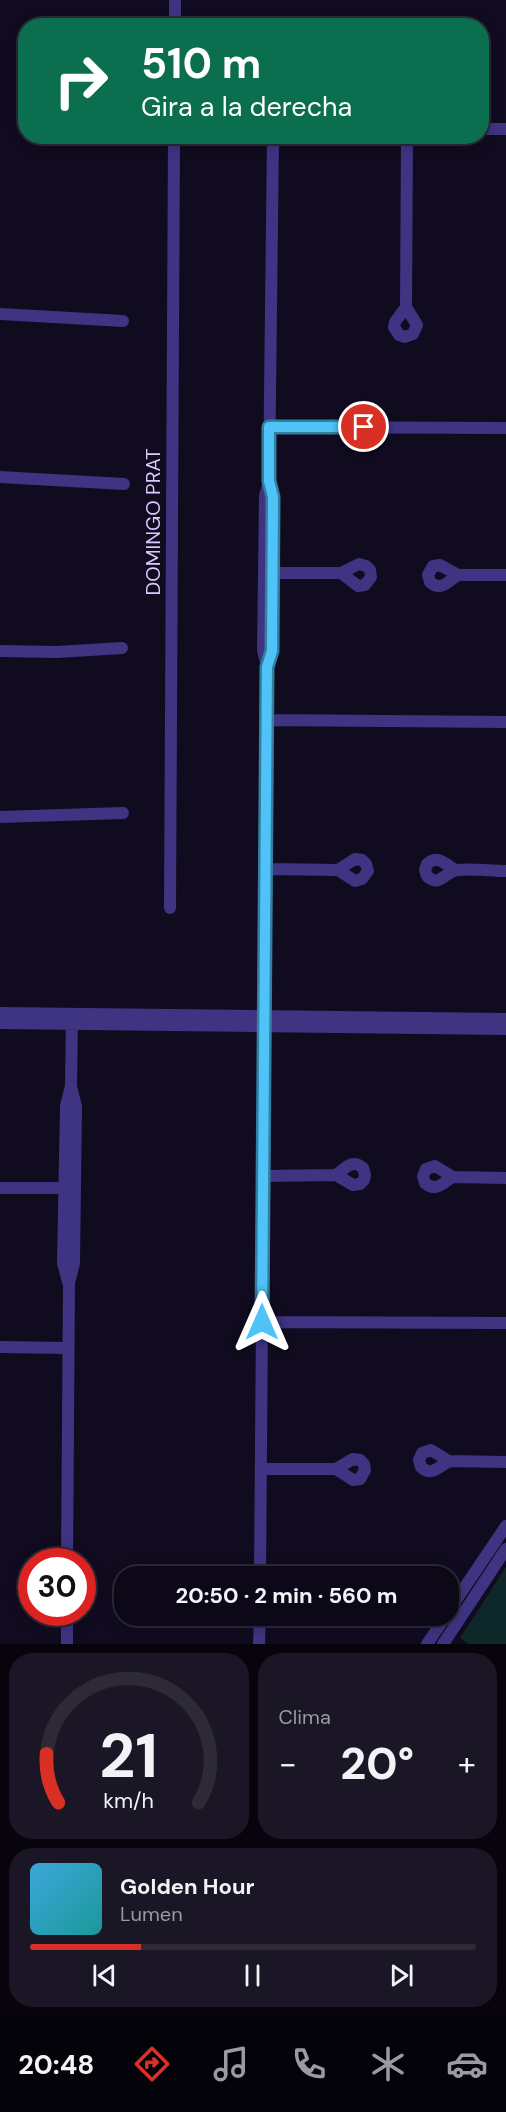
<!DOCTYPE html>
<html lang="es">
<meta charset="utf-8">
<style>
:root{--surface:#0d0818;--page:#1b1625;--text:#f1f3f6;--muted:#9a9aa2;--line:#2d2937;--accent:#d93025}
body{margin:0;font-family:"DM Sans",sans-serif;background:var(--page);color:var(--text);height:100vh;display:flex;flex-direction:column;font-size:22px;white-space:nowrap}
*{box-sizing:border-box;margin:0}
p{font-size:20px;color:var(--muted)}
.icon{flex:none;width:33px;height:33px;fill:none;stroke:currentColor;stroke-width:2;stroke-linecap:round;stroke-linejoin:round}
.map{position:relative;height:1644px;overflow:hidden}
.sheet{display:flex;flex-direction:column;gap:9px;padding:9px;background:#07040d;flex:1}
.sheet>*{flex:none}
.hud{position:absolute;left:18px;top:18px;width:471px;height:126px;border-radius:24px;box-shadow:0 3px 15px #0003,0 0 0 2px var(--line);background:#0b6e4f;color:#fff;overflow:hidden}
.speed{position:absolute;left:18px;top:1548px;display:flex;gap:12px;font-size:30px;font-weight:700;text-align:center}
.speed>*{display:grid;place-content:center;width:78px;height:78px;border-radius:50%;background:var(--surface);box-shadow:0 3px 15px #0003,0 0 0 2px var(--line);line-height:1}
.speed .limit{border:9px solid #d22;background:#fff;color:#111}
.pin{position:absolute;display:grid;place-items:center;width:51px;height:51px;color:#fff;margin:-26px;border:3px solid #fff;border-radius:50%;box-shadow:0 2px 6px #0007}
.me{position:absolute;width:66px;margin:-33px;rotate:0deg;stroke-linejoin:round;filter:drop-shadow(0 0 4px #0008)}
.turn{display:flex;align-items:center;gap:21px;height:126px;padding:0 24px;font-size:27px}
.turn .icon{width:78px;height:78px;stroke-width:2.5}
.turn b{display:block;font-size:42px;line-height:51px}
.big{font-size:45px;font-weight:700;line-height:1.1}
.sheet .tile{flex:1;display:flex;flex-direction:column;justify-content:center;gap:9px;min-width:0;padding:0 21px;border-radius:24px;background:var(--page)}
.sheet .dial{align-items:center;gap:0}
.dial svg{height:156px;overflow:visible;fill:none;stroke:var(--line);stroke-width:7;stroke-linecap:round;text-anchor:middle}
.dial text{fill:var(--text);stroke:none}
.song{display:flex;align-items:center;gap:18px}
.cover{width:72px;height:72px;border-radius:9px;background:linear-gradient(135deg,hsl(200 70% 55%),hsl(180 70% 35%))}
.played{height:6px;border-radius:3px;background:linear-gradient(90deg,var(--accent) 25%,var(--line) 25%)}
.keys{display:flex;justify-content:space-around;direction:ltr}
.heat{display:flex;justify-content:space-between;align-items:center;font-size:33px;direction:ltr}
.sheet .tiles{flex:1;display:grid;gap:9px;grid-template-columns:1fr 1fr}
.tile:last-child{grid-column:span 2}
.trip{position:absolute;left:114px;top:1566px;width:345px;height:60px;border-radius:24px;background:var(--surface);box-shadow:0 3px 15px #0003,0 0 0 2px var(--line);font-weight:700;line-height:60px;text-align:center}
.tabs{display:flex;height:96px;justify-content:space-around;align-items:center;background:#05030a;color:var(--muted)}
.tabs .icon{width:42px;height:42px}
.tabs .current{color:var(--accent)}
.tabs b{font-size:27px;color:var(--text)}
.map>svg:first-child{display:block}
.green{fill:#0e282a}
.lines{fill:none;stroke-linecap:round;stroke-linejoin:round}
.minor{stroke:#3f3482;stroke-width:12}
.route-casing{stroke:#337fa1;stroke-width:15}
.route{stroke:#4fc3f7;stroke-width:10}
.labels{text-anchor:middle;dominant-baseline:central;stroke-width:6;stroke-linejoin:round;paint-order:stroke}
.street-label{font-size:20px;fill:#d6cbff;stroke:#110b20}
</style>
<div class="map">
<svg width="506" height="1644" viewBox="0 0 506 1644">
<rect width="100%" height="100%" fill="#110b20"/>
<!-- green -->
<path class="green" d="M 506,1567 L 506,1644 L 469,1644 L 460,1638 Z"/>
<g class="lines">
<!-- minor -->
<path class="minor" d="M 175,26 L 175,0
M 482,129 L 506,129
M 406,307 L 395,322 L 394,327 L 399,335 L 405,337 L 413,334 L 417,325 L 406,307 L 407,136
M 0,314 L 123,321
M 269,427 L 506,428
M 0,477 L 124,484
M 265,573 L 341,573 L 359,564 L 366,566 L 370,570 L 371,577 L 365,585 L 358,586 L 341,573
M 458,575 C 448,581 441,592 430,582 L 428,575 L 433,566 L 440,565 L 458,575 L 506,575
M 0,651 L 57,652 L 122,648
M 267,667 L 272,651 L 273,497 L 269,482
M 267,720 L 506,722
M 0,817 L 123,813
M 267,869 L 338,870 L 355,859 L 362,860 L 366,864 L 368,871 L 362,879 L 355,881 L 338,870
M 455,870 C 445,864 438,854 427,864 L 425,870 L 427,876 C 440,888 444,872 457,870 C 472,868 490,871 506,871
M 170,908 L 174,136
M 0,1013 L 506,1019
M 0,1023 L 506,1029
M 264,1176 L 336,1175 L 353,1185 L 360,1184 L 364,1180 L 365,1175 L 363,1168 C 352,1158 345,1169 336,1175
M 453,1177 C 443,1182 436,1193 425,1183 L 423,1176 L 426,1169 L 435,1166 L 453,1177 L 506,1178
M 0,1188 L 71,1188
M 68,1282 L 63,1263 L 66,1106 L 71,1086 L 72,1018
M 263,1322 L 506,1323
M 0,1347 L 68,1348
M 449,1461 C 439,1467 431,1477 421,1467 L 419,1460 L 422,1453 L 431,1450 L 449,1461 L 506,1462
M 262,1469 L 336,1469 L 353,1459 L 360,1460 L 364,1464 L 365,1470 L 360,1479 L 353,1480 L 336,1469
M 67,1562 L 69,1283 L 74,1263 L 76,1107 L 71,1086
M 260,1576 L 267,667 L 263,650 L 265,496 L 269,481 L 273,136
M 448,1612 L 506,1526
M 67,1644 L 67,1612
M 259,1644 L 260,1616
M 427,1644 L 446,1616
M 443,1644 L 506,1549"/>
</g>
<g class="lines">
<!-- route casing -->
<g class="route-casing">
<path id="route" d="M 262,1322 L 267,667 L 272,651 L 273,497 L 269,481 L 269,427 L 364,427"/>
</g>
<!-- route -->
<use href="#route" class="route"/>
</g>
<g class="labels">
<!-- street labels -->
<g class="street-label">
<text transform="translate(153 522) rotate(-90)">DOMINGO PRAT</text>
</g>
</g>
</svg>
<div class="speed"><div class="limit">30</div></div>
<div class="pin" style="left:364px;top:427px;background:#d93025"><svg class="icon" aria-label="arrive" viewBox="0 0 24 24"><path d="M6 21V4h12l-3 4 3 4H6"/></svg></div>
<svg class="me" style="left:262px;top:1322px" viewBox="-20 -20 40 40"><path d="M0-17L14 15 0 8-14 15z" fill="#4fc3f7" stroke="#fff" stroke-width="4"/></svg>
<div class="trip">20:50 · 2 min · 560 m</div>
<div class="hud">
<div class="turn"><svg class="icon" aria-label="right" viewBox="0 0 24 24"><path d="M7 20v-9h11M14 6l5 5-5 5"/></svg><div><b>510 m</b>Gira a la derecha</div></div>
</div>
</div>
<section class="sheet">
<div class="tiles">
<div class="tile dial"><svg viewBox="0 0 100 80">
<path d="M14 69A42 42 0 1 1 86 69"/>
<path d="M14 69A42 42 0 0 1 8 44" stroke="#d93025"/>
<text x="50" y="56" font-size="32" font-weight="700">21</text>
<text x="50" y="72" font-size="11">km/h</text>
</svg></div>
<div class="tile"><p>Clima</p>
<div class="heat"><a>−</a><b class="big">20°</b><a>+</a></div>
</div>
<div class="tile">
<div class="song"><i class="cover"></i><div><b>Golden Hour</b><p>Lumen</p></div></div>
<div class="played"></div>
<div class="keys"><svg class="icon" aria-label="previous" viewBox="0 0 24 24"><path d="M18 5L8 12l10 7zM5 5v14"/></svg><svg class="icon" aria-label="pause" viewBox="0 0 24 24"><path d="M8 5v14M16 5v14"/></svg><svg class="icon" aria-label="next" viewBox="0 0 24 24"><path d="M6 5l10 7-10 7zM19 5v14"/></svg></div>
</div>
</div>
</section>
<nav class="tabs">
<b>20:48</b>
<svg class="icon current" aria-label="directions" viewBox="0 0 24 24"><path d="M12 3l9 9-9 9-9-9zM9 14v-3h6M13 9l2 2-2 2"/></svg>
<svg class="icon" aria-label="music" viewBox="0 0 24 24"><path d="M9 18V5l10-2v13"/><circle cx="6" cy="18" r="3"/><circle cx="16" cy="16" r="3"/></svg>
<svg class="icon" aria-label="phone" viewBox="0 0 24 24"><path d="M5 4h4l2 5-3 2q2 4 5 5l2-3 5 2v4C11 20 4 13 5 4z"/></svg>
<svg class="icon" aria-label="climate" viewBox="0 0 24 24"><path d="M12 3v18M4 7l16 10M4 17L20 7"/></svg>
<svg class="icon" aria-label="car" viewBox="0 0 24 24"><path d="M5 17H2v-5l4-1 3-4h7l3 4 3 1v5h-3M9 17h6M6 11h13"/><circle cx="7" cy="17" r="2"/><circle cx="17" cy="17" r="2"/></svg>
</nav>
